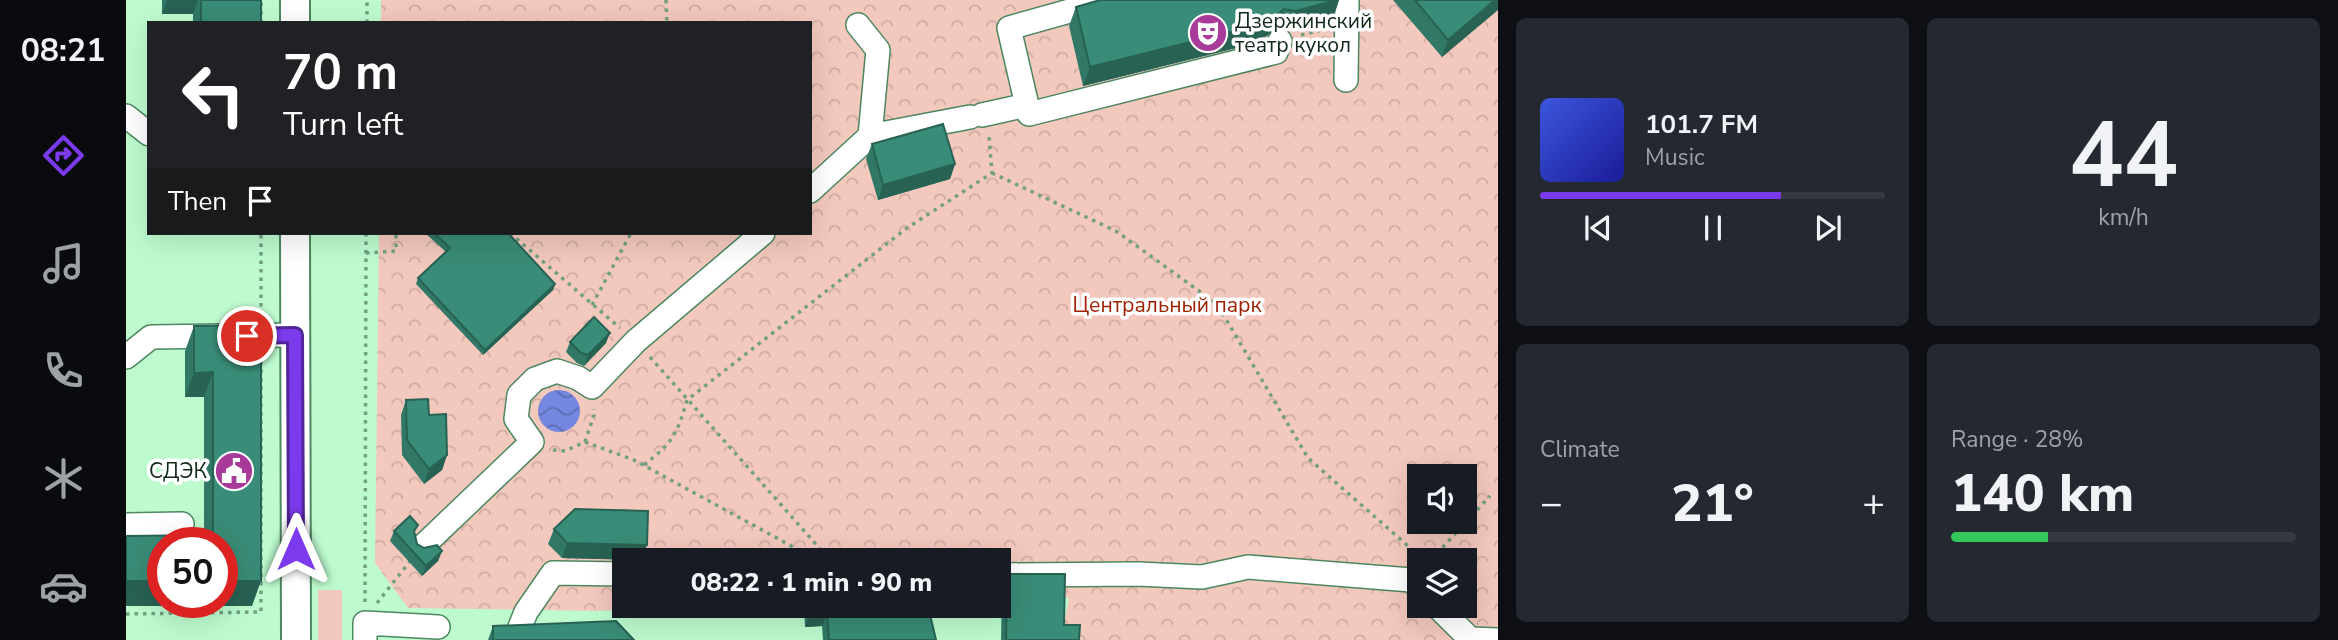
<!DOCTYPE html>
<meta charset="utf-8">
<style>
:root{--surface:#171b24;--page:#242831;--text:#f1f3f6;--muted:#9ea1a6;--line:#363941;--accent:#7c3aed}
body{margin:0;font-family:"Nunito Sans",sans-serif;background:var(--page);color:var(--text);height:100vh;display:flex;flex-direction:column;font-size:26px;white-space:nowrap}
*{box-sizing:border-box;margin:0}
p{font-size:23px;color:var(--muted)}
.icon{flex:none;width:38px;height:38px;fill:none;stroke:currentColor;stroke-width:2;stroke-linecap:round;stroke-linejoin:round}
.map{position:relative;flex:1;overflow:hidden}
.details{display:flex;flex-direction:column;gap:18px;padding:18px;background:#0d0f14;width:840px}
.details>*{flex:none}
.hud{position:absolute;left:21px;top:21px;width:665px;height:214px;border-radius:0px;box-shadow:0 7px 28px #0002;background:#202124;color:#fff;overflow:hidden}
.tools{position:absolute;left:1281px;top:464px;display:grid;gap:14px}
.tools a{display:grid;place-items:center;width:70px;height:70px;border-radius:0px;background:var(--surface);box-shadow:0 7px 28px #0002;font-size:35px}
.speed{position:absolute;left:21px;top:527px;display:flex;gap:14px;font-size:35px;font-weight:700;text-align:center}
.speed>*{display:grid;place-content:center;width:91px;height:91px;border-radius:50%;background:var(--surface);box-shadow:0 7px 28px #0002;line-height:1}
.speed .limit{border:10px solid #d22;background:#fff;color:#111}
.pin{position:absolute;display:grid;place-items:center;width:60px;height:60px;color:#fff;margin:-30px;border:4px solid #fff;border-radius:50%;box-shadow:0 2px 7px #0007}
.me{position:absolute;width:77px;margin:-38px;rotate:0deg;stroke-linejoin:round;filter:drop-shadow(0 0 5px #0008)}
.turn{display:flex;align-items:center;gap:24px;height:147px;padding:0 21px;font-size:32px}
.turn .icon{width:91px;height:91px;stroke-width:2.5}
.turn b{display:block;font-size:49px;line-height:60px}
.then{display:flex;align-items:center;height:66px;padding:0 21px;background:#0003;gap:14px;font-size:26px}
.big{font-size:52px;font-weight:800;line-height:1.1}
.details .widget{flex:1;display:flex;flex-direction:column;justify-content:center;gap:10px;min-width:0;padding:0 24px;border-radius:10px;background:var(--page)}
.details .dial{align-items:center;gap:0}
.dial b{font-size:91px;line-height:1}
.song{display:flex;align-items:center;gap:21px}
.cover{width:84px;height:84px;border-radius:10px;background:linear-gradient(135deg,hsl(230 70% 55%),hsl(240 70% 35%))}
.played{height:7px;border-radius:4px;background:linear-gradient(90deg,var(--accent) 70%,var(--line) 70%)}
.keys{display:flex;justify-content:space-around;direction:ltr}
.heat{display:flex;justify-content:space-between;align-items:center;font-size:38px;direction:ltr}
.charge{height:10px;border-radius:5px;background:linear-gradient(90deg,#34c759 28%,var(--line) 0)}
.details .tiles{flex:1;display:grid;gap:18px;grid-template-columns:repeat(2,1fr)}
.trip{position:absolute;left:486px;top:548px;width:399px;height:70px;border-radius:0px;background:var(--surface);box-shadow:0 7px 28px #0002;font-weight:800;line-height:70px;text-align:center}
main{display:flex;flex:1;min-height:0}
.dock{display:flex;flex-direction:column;width:126px;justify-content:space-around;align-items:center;background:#090b0e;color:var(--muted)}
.dock .icon{width:49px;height:49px}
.dock .selected{color:var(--accent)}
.dock b{font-size:32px;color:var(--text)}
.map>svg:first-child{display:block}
.grass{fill:#f3c8bd}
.park{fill:url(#park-crowns);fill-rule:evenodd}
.water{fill:url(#water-waves)}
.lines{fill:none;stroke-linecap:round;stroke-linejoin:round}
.minor-casing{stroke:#4c8760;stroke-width:26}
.major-casing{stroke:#4c8760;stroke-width:32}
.path{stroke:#72a080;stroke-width:3.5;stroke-dasharray:3.5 5;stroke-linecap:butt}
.minor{stroke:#fff;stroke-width:23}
.major{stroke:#fff;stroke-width:28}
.wall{fill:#317866}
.shaded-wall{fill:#286253}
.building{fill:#398c77;stroke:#286253;stroke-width:2}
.route-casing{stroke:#51269a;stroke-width:18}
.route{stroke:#7c3aed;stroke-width:12}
.labels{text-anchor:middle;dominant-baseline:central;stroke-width:7;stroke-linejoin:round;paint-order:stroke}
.poi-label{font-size:21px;fill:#0f2818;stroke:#fff;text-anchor:start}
.park-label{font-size:21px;fill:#9d2001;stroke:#fff}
</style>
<main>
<nav class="dock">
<b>08:21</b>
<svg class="icon selected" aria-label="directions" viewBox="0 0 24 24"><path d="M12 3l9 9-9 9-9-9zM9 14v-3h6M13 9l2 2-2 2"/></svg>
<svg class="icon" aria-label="music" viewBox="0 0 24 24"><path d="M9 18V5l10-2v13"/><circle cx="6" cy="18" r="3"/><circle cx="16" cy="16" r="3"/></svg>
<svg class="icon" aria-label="phone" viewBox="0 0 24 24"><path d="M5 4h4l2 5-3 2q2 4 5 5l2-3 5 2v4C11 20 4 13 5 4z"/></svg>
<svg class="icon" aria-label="climate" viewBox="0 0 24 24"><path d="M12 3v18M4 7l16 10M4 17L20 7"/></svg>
<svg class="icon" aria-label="car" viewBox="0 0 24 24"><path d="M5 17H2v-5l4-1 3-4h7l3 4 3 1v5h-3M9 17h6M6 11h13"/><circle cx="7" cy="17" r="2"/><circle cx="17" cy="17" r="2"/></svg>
</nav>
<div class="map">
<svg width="1372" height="640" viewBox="0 0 1372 640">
<defs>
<pattern id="park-crowns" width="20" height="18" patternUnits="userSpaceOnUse" patternTransform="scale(1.75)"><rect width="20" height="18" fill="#f3c8bd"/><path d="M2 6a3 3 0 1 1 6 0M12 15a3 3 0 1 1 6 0" fill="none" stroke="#cfaca2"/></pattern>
<pattern id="water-waves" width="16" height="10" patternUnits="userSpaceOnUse" patternTransform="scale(1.75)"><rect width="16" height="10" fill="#7587e0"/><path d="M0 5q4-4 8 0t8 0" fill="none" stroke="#5e6eb5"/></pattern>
</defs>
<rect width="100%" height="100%" fill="#bdfbcf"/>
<!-- grass -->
<path class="grass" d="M 192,590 L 216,590 L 216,640 L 192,640 Z"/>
<!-- park -->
<path class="park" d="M 255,0 L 1372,0 L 1372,640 L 935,640 L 943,598 L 873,586 L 873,560 L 499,560 L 499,606 L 557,606 L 472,611 L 282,608 L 249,563 L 253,233 L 684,233 L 684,23 L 255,23 ZM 1293,476 L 1339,476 L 1339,522 L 1293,522 ZM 1293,560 L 1339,560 L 1339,606 L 1293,606 Z"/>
<!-- water -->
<path class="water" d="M412 411a21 21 0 1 1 42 0a21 21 0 1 1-42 0Z"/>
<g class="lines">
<!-- minor casing -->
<g class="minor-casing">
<path id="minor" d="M 983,0 L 883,28 L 903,114 L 1150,52 L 1154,41
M 1220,80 L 1221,0
M 856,115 L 901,105
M 0,116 L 23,134
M 744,136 L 844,117
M 684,191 L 744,136 L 752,50 L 732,25
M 0,357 L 25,337 L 169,335
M 0,525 L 56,524
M 298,545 L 406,442 L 390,419 L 393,395 L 409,379 L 431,371 L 452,378 L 466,387 L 510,341 L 637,233
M 873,575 L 1012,574 L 1076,577 L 1122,567 L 1285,580 L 1293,588
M 1311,606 L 1345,640
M 394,627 L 400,612 L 427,573 L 499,574
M 1346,639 L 1372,640
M 239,640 L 239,623 L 312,627"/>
</g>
<!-- major casing -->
<g class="major-casing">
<path id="major" d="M 169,0 L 169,23
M 169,233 L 170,640"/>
</g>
<!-- path -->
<path class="path" d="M 540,0 L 541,23
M 135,23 L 135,0
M 241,23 L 241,0
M 1175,35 L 1193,31
M 866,173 L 990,231 L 1091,304 L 1182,458 L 1298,560
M 384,233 L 494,328
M 240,253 L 270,251 L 270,233
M 466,305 L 505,233
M 135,315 L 135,233
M 524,357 L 704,560
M 459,442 L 508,460 L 691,560
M 427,450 L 439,451 L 459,442 L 468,415 L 468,409
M 518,465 C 546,443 551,435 561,400 L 781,228 L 866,173 L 863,136
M 1305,560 L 1364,496
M 239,602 L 240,233
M 251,603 L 285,560
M 0,614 L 135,612 L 135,357"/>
<!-- minor -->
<use href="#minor" class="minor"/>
<!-- major -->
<use href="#major" class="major"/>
</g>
<!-- wall -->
<path class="wall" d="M 36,0 L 135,0 L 135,23 L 67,23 L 67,14 L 36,14 Z
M 1213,0 L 1207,18 L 1162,30 L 1151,27 L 1141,36 L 1135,38 L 1134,42 L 957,86 L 943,26 L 950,7 Z
M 1267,0 L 1372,0 L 1372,9 L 1316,57 Z
M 746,144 L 829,164 L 824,179 L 752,200 L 740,159 Z
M 299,233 L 382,233 L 429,284 L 427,290 L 357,355 L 290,284 L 292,278 L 320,252 Z
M 135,325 L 126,606 L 78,535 L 78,397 L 59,397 L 59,351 L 68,326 Z
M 444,342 L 480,343 L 458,366 L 451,363 L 440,352 Z
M 280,400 L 303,415 L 321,455 L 316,470 L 298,484 L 276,455 L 275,415 Z
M 428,529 L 516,560 L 436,558 L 422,544 Z
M 268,531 L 289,534 L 291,544 L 298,548 L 316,551 L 312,561 L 296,576 L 264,541 Z
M 881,574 L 938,625 L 953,640 L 875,640 L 876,589 Z
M 678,606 L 802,606 L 810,640 L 697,640 L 696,626 L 679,627 Z
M 367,626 L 508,640 L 362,640 Z"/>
<!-- shaded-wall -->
<path class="shaded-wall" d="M 41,0 L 72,0 L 67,14 L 36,14 Z
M 1211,0 L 1213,0 L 1207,18 L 1162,30 L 1169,11 Z
M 1369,0 L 1372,0 L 1372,10 L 1316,57 L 1322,40 Z
M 1158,9 L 1151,27 L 1141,36 L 1135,38 L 1134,42 L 957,86 L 964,67 L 1140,19 Z
M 829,164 L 824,179 L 752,200 L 757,185 Z
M 429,284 L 427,290 L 357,355 L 359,350 Z
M 484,333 L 480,343 L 458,366 L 462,355 Z
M 87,372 L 78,397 L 59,397 L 68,373 Z
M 321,455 L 316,470 L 298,484 L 303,469 Z
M 441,543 L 521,545 L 516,560 L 436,558 Z
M 316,551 L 312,561 L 296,576 L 300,566 Z
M 0,581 L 37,581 L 37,602 L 96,602 L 96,581 L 135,581 L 126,606 L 0,606 Z
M 684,612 L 701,612 L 696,626 L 679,627 Z"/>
<!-- building -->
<path class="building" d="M 75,0 L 135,0 L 135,23 L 75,23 Z
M 974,0 L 1211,0 L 1169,11 L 1158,9 L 1148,17 L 1140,19 L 1141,23 L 964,67 L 950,7 Z
M 1289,0 L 1369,0 L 1322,40 Z
M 817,124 L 829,164 L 757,185 L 746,144 Z
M 308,233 L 382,233 L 429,284 L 359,350 L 292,278 L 324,248 Z
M 468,317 L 484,333 L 462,355 L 455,353 L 444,342 Z
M 135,325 L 135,581 L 96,581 L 96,542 L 37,542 L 37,581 L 0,581 L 0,536 L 87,535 L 87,372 L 68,373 L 68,326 Z
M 302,399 L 303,415 L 320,414 L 321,455 L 303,469 L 281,440 L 280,400 Z
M 449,509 L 522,511 L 521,545 L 441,543 L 428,529 Z
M 284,516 L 292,525 L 288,531 L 291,544 L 298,548 L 311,545 L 316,551 L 300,566 L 268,531 Z
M 881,574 L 939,574 L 938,625 L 954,625 L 953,640 L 880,640 Z
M 684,606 L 802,606 L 810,640 L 703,640 L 701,612 L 684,612 Z
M 490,621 L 508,640 L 367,640 L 367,626 Z"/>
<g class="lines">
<!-- route casing -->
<g class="route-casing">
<path id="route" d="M 121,336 L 169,335 L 170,549"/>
</g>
<!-- route -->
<use href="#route" class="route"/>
</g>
<!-- icons -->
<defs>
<g id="theatre-disc" transform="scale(2.0125)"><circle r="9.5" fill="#a83a99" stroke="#fff"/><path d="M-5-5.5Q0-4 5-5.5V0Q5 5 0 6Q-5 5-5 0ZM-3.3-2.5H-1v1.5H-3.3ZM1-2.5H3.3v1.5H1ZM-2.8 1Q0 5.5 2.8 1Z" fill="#fff"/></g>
<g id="civic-disc" transform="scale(2.0125)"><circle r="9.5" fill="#a83a99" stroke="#fff"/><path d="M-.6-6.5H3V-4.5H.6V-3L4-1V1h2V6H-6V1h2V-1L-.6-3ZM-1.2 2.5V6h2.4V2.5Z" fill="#fff"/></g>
</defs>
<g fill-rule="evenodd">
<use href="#theatre-disc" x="1082" y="33"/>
<use href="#civic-disc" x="108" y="471"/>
</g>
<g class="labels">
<!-- poi labels -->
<g class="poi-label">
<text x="1109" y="21">Дзержинский<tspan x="1109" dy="24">театр кукол</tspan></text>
<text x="81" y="471" text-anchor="end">СДЭК</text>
</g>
<!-- park labels -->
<g class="park-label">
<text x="1041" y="305">Центральный парк</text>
</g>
</g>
</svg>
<div class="tools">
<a><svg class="icon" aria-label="sound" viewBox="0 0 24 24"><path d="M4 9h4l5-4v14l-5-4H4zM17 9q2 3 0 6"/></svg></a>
<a><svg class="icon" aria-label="layers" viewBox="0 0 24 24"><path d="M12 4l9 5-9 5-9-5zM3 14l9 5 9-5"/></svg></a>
</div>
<div class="speed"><div class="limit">50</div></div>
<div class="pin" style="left:121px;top:336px;background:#d93025"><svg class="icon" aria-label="arrive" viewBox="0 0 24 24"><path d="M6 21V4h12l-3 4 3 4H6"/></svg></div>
<svg class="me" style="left:170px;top:549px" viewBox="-20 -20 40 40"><path d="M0-17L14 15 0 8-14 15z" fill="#7c3aed" stroke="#fff" stroke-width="4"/></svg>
<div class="trip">08:22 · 1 min · 90 m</div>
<div class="hud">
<div class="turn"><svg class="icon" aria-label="left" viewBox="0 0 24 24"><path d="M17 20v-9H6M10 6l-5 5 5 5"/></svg><div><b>70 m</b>Turn left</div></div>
<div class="then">Then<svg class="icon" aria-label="arrive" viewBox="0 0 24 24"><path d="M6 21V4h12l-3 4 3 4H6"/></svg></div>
</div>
</div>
<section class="details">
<div class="tiles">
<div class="widget">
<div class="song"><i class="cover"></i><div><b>101.7 FM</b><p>Music</p></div></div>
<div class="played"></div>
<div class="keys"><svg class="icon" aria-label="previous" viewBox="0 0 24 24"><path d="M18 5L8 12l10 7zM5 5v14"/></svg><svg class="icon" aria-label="pause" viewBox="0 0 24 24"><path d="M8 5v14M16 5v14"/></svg><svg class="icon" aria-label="next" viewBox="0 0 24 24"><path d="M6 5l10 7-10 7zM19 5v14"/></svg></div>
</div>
<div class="widget dial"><b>44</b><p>km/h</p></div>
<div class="widget"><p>Climate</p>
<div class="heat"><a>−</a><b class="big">21°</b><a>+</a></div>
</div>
<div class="widget"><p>Range · 28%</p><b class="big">140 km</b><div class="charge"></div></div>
</div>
</section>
</main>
